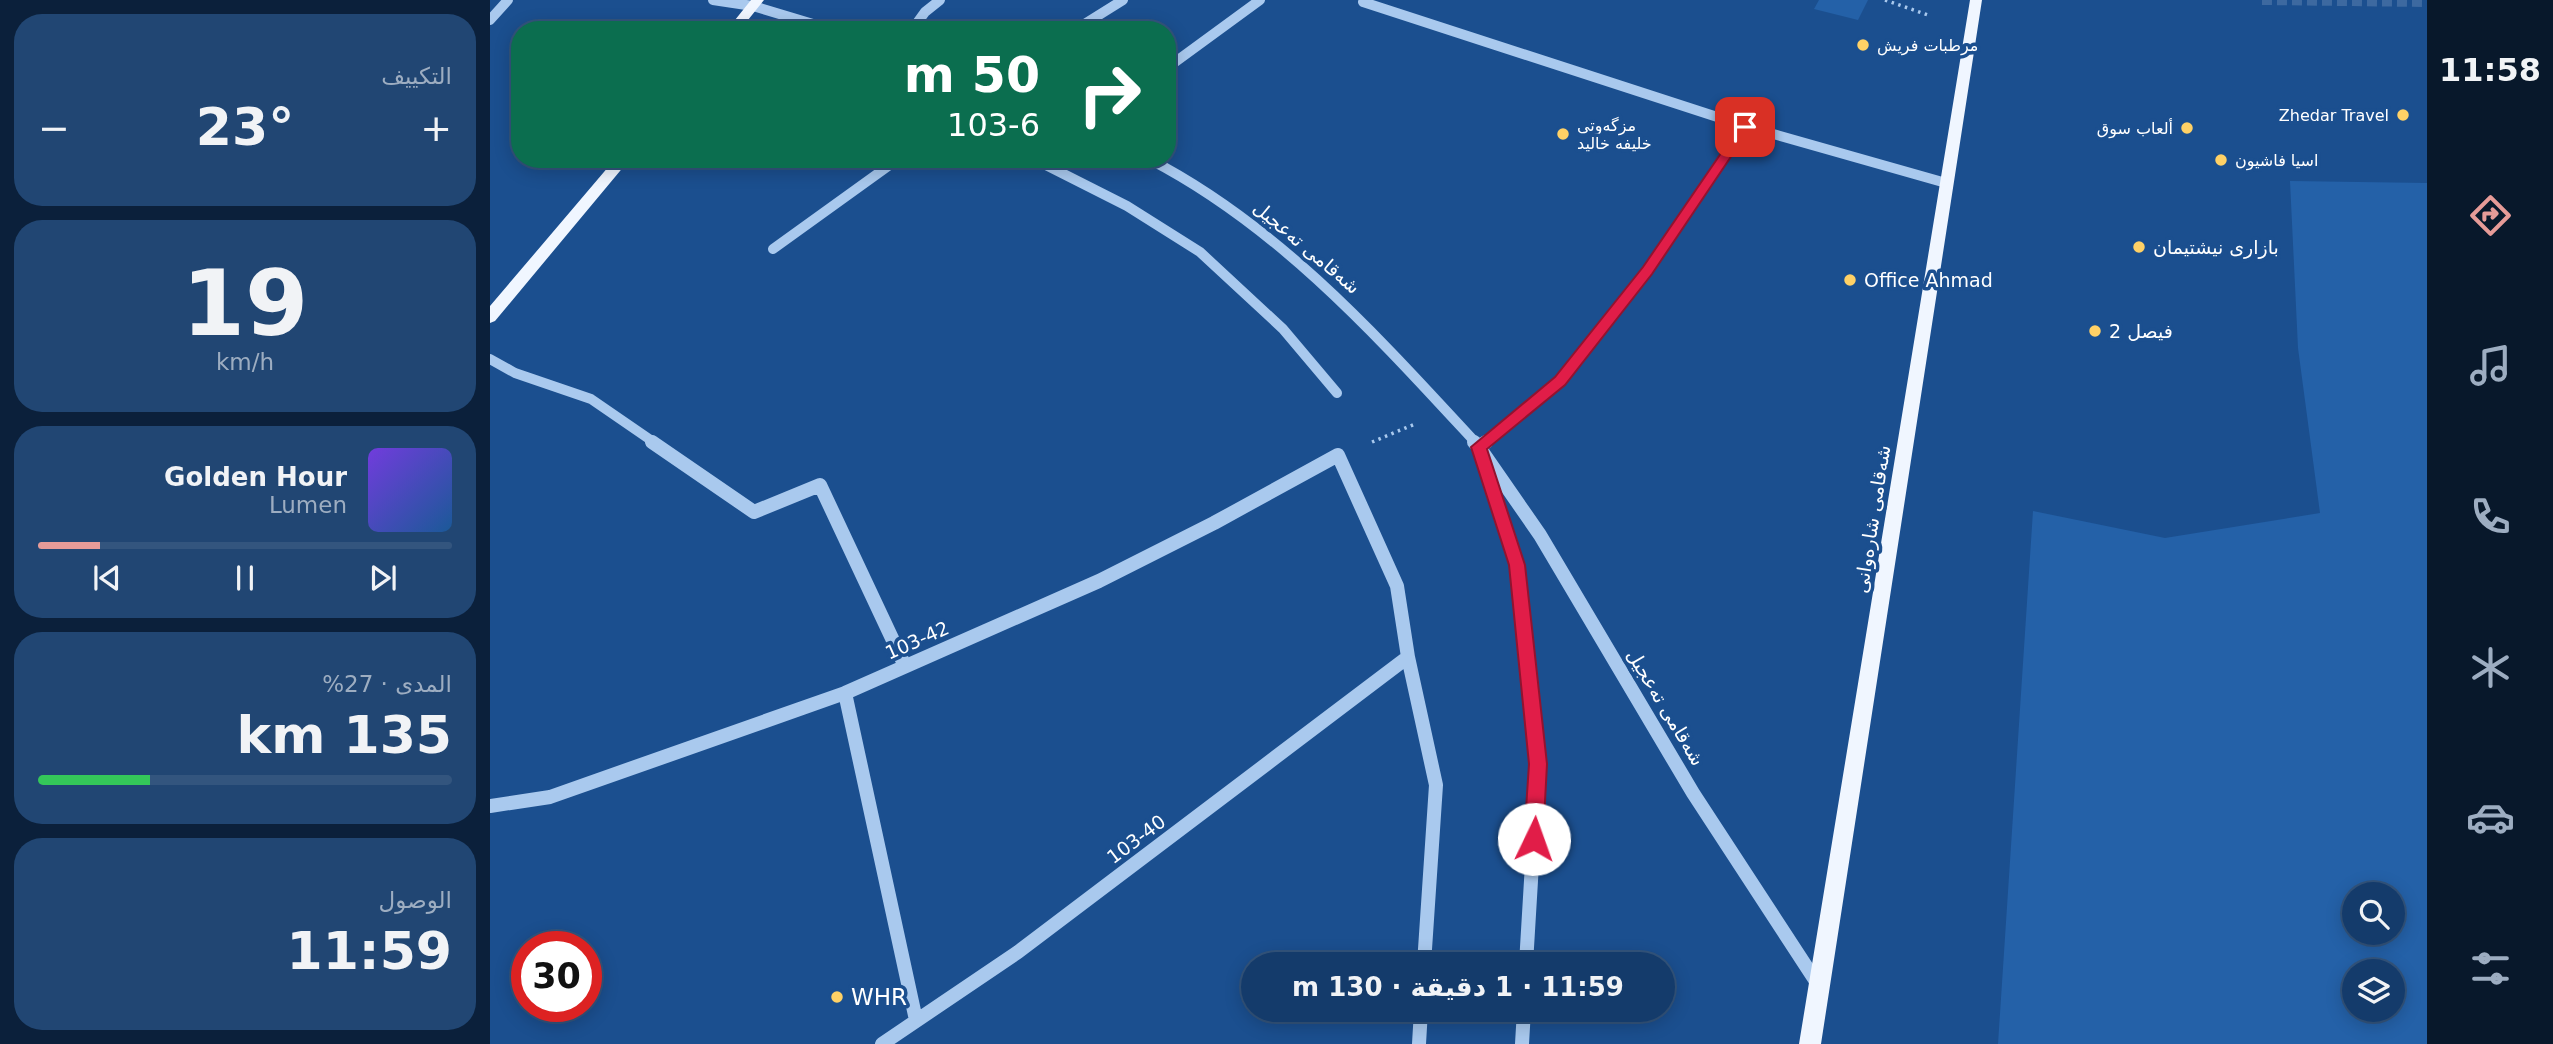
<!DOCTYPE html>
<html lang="ar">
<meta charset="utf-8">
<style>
:root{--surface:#143b6b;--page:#214673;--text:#f1f3f6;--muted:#9dadc1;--line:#33557e;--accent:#e69b98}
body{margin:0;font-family:"DejaVu Sans",Cairo,sans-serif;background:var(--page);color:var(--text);direction:rtl;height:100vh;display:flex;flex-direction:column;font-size:26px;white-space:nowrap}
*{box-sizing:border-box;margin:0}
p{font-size:23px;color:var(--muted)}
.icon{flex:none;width:38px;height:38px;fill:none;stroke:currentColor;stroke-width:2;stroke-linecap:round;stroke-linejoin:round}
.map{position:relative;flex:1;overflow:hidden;direction:ltr}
.side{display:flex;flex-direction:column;gap:14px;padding:14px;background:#0b203b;width:490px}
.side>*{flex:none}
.guide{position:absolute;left:21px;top:21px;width:665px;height:147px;border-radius:28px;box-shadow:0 4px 18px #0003,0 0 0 2px var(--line);direction:rtl;background:#0b6e4f;color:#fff;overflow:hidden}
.buttons{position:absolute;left:1852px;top:882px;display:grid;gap:14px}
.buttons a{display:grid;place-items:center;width:63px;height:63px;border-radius:50%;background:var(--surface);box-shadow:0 4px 18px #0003,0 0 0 2px var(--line);font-size:35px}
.speed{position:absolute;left:21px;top:931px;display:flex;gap:14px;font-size:35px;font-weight:700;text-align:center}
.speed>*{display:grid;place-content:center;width:91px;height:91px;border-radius:50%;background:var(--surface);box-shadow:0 4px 18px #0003,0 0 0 2px var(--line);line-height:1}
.speed .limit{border:10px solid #d22;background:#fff;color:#111}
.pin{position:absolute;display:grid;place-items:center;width:60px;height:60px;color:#fff;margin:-30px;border-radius:14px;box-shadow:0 4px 10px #0006}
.me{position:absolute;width:77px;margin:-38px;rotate:3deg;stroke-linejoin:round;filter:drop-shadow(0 0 5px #0008)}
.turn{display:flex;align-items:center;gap:24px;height:147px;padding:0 21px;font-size:32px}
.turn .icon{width:91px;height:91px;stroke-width:2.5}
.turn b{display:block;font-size:49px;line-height:60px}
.big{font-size:52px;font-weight:700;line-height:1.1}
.side .card{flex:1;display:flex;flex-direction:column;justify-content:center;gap:10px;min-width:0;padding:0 24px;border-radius:28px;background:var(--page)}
.side .dial{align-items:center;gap:0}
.dial b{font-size:91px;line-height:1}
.song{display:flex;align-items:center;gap:21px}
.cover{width:84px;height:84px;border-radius:10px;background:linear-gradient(135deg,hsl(260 70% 55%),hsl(210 70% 35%))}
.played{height:7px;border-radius:4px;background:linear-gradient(90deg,var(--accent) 15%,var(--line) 15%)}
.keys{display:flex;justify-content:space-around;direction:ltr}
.heat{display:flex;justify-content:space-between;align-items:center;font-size:38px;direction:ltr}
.charge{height:10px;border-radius:5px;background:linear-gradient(90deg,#34c759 27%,var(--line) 0)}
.trip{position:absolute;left:751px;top:952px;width:434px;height:70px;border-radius:35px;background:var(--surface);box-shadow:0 4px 18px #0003,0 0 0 2px var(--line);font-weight:700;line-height:70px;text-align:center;direction:rtl}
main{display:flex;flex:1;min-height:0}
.tab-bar{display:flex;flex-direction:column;width:126px;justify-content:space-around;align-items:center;background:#08182b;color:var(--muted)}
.tab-bar .icon{width:49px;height:49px}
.tab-bar .on{color:var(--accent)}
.tab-bar b{font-size:32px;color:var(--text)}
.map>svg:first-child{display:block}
.green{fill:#2461a8;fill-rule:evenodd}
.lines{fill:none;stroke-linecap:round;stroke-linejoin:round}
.minor-tunnel{stroke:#3d69a0;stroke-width:10;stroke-dasharray:10 5;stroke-linecap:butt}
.path{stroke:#a9c9ee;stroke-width:3.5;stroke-dasharray:2.5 4.5;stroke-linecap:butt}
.minor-far1{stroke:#a9c9ee;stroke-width:10}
.minor{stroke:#a9c9ee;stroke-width:14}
.major{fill:#f0f6ff;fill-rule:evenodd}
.route{fill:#e11d48;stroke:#92132f;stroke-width:2}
.poi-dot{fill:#ffd166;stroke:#1b4f8f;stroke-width:2.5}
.labels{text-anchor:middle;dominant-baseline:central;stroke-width:7;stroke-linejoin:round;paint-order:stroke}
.far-poi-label{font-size:16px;fill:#fff;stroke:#1b4f8f;text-anchor:start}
.street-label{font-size:19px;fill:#fff;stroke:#1b4f8f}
.poi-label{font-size:19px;fill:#fff;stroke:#1b4f8f;text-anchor:start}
.near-poi-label{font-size:23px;fill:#fff;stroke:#1b4f8f;text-anchor:start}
</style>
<main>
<nav class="tab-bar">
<b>11:58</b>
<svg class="icon on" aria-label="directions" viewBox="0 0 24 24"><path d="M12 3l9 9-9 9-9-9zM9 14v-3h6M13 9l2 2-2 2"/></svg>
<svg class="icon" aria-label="music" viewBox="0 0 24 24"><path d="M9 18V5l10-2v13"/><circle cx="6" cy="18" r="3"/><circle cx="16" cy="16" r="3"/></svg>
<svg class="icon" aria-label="phone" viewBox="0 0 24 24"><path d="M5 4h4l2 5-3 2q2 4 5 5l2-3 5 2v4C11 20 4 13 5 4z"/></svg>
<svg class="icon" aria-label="climate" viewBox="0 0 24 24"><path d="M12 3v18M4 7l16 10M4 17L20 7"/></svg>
<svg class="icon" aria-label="car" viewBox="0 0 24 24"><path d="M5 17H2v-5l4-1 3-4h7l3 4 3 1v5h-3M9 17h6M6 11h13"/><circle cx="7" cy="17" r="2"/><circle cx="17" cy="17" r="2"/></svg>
<svg class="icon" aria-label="filters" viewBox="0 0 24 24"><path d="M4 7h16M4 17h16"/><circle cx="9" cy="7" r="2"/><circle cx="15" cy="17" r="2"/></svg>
</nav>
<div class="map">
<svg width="1937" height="1044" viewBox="0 0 1937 1044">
<rect width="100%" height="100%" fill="#1b4f8f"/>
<!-- green -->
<path class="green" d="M 1329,0 L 1378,0 L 1368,20 L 1324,9 Z
M 1800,181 L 1937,183 L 1937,1044 L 1508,1044 L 1543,511 L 1675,538 L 1830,513 L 1808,348 ZM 1864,894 L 1902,894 L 1902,933 L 1864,933 ZM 1864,971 L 1902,971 L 1902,1010 L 1864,1010 Z"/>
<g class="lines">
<!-- minor-tunnel -->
<path class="minor-tunnel" d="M 1772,0 L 1937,2"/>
<!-- path -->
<path class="path" d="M 1395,0 L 1438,15
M 882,442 L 925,424"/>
<!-- minor-far1 -->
<path class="minor-far1" d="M 223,0 L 263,6 L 343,30
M 874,0 L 873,2 L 1255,126 L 1456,183
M 0,20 L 18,0
M 422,30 L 435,12 L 450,0
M 585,30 L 633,0
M 677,68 L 770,0
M 544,159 L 637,206 L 710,252 L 793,329 L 847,393
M 659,159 C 789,226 888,337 986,443
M 283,249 L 408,159
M 0,359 L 25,373 L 101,399 L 165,443
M 994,443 L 1070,381 L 1157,271 L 1255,126"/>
<!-- minor -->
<path class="minor" d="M 162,442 L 264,512 L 330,485 L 415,666
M 984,442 L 989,447 L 1027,565 L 1048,764 L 1036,964
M 996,442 L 989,447 L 1050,535 L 1203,793 L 1329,986
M 355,693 L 426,1020
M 0,806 L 60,797 L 355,693 L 609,581 L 724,523 L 848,455 L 907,586 L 918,657 L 946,785 L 934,964
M 392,1044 L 528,952 L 918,657
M 929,1044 L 931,1010
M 1032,1044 L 1034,1010"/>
<!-- major -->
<path class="major" d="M 261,0 L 274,0 L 250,30 L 237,30 Z
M 1480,0 L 1492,0 L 1331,1044 L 1309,1044 Z
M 125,159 L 140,159 L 5,321 L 0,323 L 0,306 Z"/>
</g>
<!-- route -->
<path class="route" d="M 1255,122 L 1261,127 L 1162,274 L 1075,385 L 997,449 L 1035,565 L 1057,764 L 1053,839 L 1050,846 L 1044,849 L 1037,846 L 1034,839 L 1039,764 L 1019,565 L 981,447 L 1065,377 L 1153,267 L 1251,124 Z"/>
<!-- markers -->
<g class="poi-dot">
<circle cx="1373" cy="45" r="7"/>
<circle cx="1913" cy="115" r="7"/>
<circle cx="1697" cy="128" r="7"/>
<circle cx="1073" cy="134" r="7"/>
<circle cx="1731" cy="160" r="7"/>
<circle cx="1649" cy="247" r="7"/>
<circle cx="1360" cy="280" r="7"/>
<circle cx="1605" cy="331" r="7"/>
<circle cx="347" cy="997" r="7"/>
</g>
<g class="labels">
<!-- far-poi labels -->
<g class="far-poi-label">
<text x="1387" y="45">مرطبات فريش</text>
<text x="1899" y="115" text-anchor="end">Zhedar Travel</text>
<text x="1087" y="125">مزگه‌وتی<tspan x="1087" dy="18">خلیفه‌ خالید</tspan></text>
<text x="1683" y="128" text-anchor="end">ألعاب سوق</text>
<text x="1745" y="160">اسيا فاشيون</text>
</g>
<!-- street labels -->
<g class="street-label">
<text transform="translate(817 247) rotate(40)">شەقامی تەعجیل</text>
<text transform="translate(1382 519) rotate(-81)">شەقامی شارەوانی</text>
<text transform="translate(427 640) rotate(-24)">103-42</text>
<text transform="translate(1176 707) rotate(59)">شەقامی تەعجیل</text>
<text transform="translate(646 839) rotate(-37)">103-40</text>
</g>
<!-- poi labels -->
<g class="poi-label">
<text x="1663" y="247">بازاری نیشتیمان</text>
<text x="1374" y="280">Office Ahmad</text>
<text x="1619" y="331">فيصل 2</text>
</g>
<!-- near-poi labels -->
<g class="near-poi-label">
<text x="361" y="997">WHR</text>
</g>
</g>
</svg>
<div class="buttons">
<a><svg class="icon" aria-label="search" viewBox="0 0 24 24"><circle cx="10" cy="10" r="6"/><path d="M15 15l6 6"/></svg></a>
<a><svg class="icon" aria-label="layers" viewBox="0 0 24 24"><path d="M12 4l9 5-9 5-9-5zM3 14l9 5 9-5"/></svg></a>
</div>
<div class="speed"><div class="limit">30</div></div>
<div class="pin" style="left:1255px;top:127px;background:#d93025"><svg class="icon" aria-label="arrive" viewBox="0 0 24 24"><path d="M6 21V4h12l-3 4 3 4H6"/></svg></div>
<svg class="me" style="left:1044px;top:839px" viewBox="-20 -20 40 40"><circle r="19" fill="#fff"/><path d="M0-13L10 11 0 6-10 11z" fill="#e11d48"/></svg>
<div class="trip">11:59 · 1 دقيقة · 130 m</div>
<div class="guide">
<div class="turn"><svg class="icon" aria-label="right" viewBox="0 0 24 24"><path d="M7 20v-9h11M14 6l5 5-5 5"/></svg><div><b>50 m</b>103-6</div></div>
</div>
</div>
<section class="side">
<div class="card"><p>التكييف</p>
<div class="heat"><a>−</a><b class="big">23°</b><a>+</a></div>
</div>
<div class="card dial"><b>19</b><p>km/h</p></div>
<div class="card">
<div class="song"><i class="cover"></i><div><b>Golden Hour</b><p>Lumen</p></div></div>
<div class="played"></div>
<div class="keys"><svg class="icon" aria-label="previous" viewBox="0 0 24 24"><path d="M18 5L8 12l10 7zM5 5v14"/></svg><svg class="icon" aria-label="pause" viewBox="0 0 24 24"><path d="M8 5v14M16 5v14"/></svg><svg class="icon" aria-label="next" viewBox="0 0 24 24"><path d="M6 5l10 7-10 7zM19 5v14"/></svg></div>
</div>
<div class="card"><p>المدى · 27%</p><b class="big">135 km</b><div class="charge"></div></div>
<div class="card"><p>الوصول</p><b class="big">11:59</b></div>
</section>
</main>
